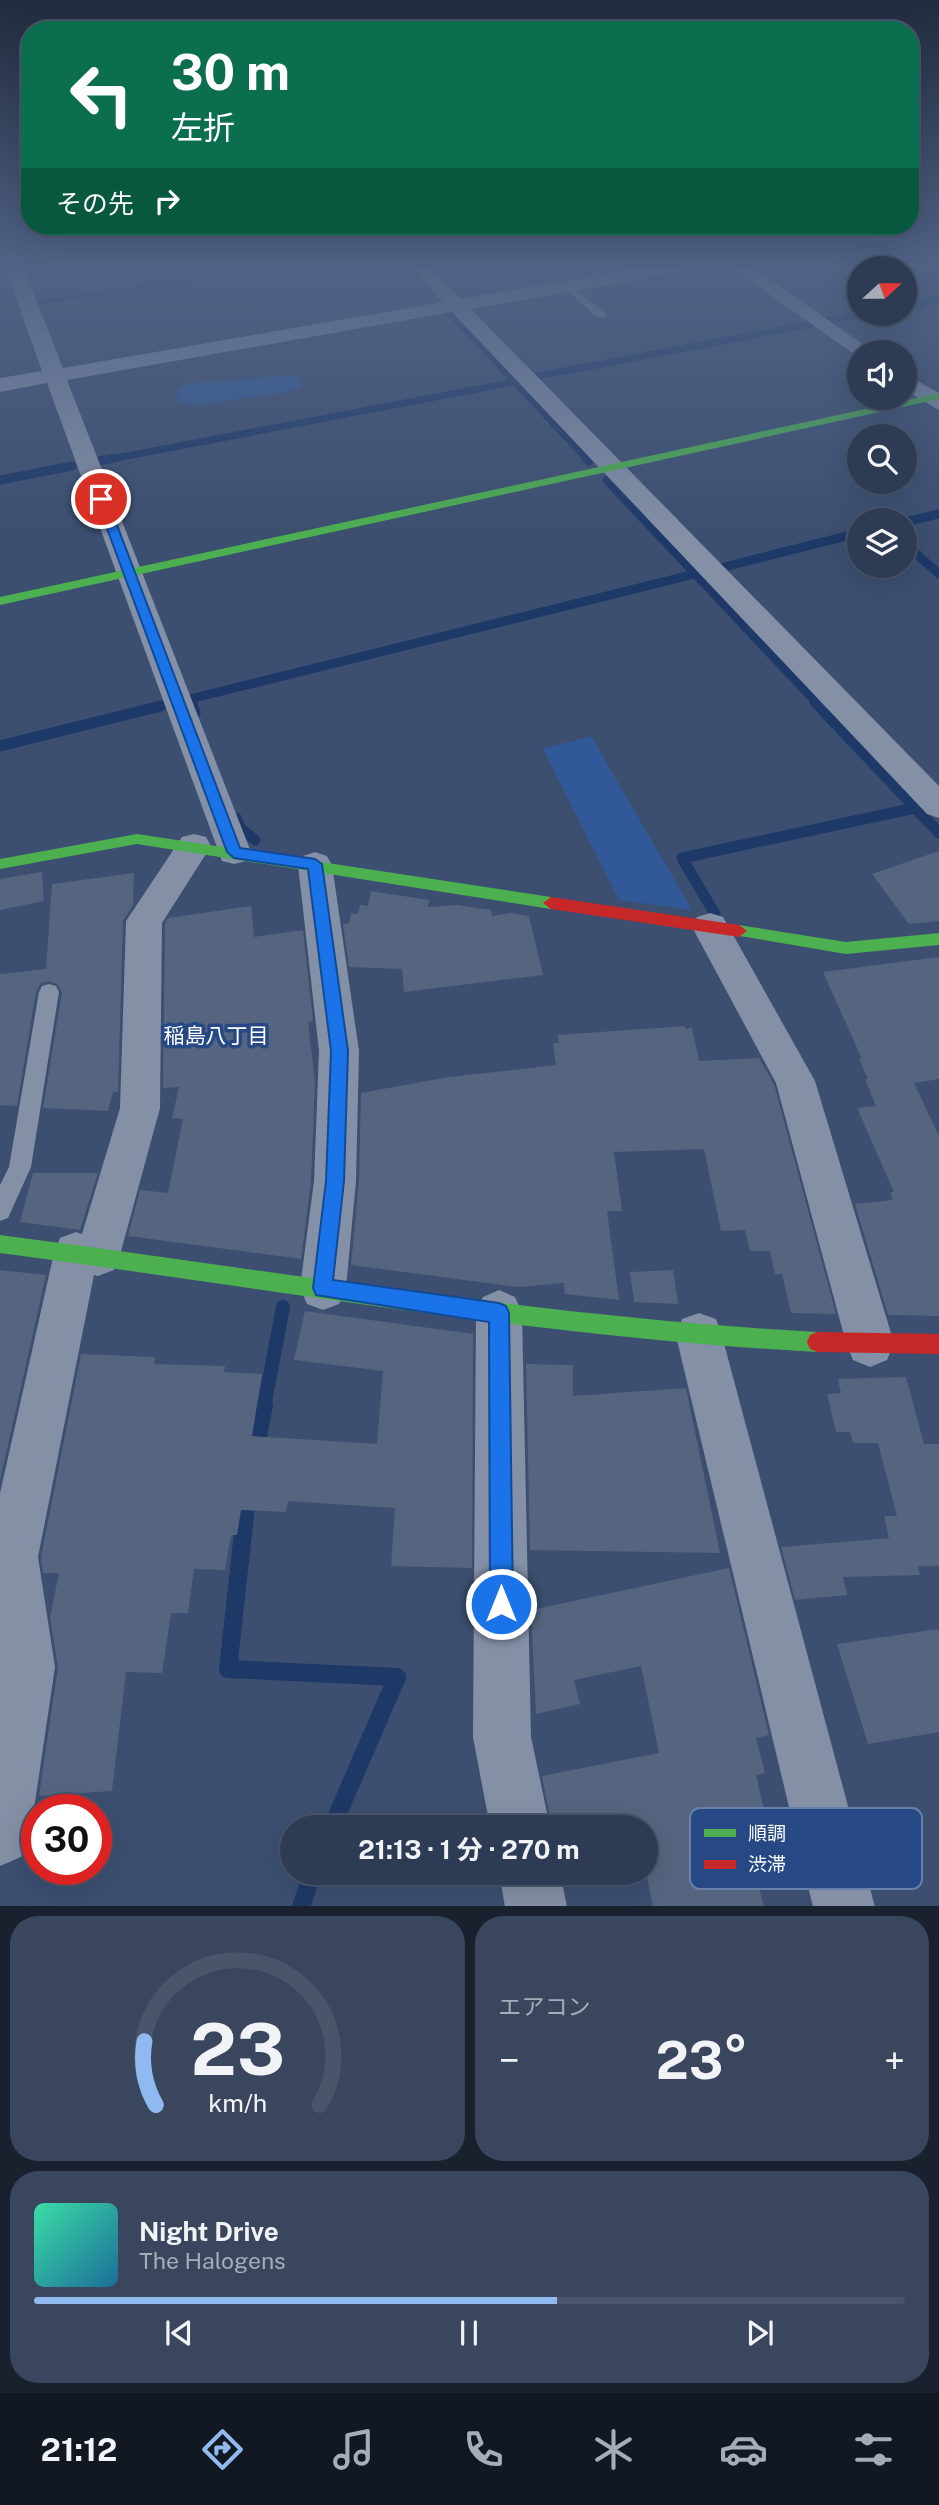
<!DOCTYPE html>
<html lang="ja">
<meta charset="utf-8">
<style>
:root{--surface:#2d3b54;--page:#39465e;--text:#f1f3f6;--muted:#a7adb8;--line:#48556b;--accent:#90b9f0}
body{margin:0;font-family:"Public Sans","Noto Sans JP",sans-serif;background:var(--page);color:var(--text);height:100vh;display:flex;flex-direction:column;font-size:26px;white-space:nowrap}
*{box-sizing:border-box;margin:0}
p{font-size:23px;color:var(--muted)}
.icon{flex:none;width:38px;height:38px;fill:none;stroke:currentColor;stroke-width:2;stroke-linecap:round;stroke-linejoin:round}
.map{position:relative;height:1906px;overflow:hidden}
.panel{display:flex;flex-direction:column;gap:10px;padding:10px;background:#19202e;flex:1}
.panel>*{flex:none}
.guide{position:absolute;left:21px;top:21px;width:898px;height:214px;border-radius:28px;box-shadow:0 7px 28px #0002,0 0 0 2px var(--line);background:#0b6e4f;color:#fff;overflow:hidden}
.needle{width:46px;rotate:69deg}
.controls{position:absolute;left:847px;top:256px;display:grid;gap:14px}
.controls a{display:grid;place-items:center;width:70px;height:70px;border-radius:50%;background:var(--surface);box-shadow:0 7px 28px #0002,0 0 0 2px var(--line);font-size:35px}
.speed{position:absolute;left:21px;top:1794px;display:flex;gap:14px;font-size:35px;font-weight:700;text-align:center}
.speed>*{display:grid;place-content:center;width:91px;height:91px;border-radius:50%;background:var(--surface);box-shadow:0 7px 28px #0002,0 0 0 2px var(--line);line-height:1}
.speed .limit{border:10px solid #d22;background:#fff;color:#111}
.pin{position:absolute;display:grid;place-items:center;width:60px;height:60px;color:#fff;margin:-30px;border:4px solid #fff;border-radius:50%;box-shadow:0 2px 7px #0007}
.me{position:absolute;width:77px;margin:-38px;rotate:0deg;stroke-linejoin:round;filter:drop-shadow(0 0 5px #0008)}
.turn{display:flex;align-items:center;gap:24px;height:147px;padding:0 35px;font-size:32px}
.turn .icon{width:91px;height:91px;stroke-width:2.5}
.turn b{display:block;font-size:49px;line-height:60px}
.then{display:flex;align-items:center;height:66px;padding:0 35px;background:#0003;gap:14px;font-size:26px}
.big{font-size:52px;font-weight:700;line-height:1.1}
.panel .widget{flex:1;display:flex;flex-direction:column;justify-content:center;gap:10px;min-width:0;padding:0 24px;border-radius:28px;background:var(--page)}
.panel .dial{align-items:center;gap:0}
.dial svg{height:182px;overflow:visible;fill:none;stroke:var(--line);stroke-width:7;stroke-linecap:round;text-anchor:middle}
.dial text{fill:var(--text);stroke:none}
.song{display:flex;align-items:center;gap:21px}
.cover{width:84px;height:84px;border-radius:10px;background:linear-gradient(135deg,hsl(160 70% 55%),hsl(200 70% 35%))}
.played{height:7px;border-radius:4px;background:linear-gradient(90deg,var(--accent) 60%,var(--line) 60%)}
.keys{display:flex;justify-content:space-around;direction:ltr}
.heat{display:flex;justify-content:space-between;align-items:center;font-size:38px;direction:ltr}
.panel .tiles{flex:1;display:grid;gap:10px;grid-template-columns:1fr 1fr}
.widget:last-child{grid-column:span 2}
.trip{position:absolute;left:280px;top:1815px;width:378px;height:70px;border-radius:35px;background:var(--surface);box-shadow:0 7px 28px #0002,0 0 0 2px var(--line);font-weight:700;line-height:70px;text-align:center}
.dock{display:flex;height:112px;justify-content:space-around;align-items:center;background:#121822;color:var(--muted)}
.dock .icon{width:49px;height:49px}
.dock .on{color:var(--accent)}
.dock b{font-size:32px;color:var(--text)}
.map>svg:first-child{display:block}
.green{fill:#325997}
.water{fill:#1e3867}
.lines{fill:none;stroke-linecap:round;stroke-linejoin:round}
.stream-far4{stroke:#1e3867;stroke-width:7}
.stream-far3{stroke:#1e3867;stroke-width:9}
.stream-far2{stroke:#1e3867;stroke-width:11}
.stream-far1{stroke:#1e3867;stroke-width:14}
.stream{stroke:#1e3867;stroke-width:18}
.building{fill:#55657f}
.lane{fill:#8390a6;fill-rule:evenodd}
.street{fill:#8390a6;fill-rule:evenodd}
.fast{fill:#4caf50;fill-rule:evenodd}
.jam{fill:#c62828;fill-rule:evenodd}
.route{fill:#1a73e8;stroke:#114b97;stroke-width:2}
.labels{text-anchor:middle;dominant-baseline:central;stroke-width:7;stroke-linejoin:round;paint-order:stroke}
.neighbourhood-label{font-size:21px;fill:#fff;stroke:#264986}
.key{fill:#264986;stroke:#6780aa;stroke-width:2}
.key-label{font-size:19px;fill:#fff}
</style>
<div class="map">
<svg width="939" height="1907" viewBox="0 0 939 1907">
<rect width="100%" height="100%" fill="#3c4f70"/>
<!-- green -->
<path class="green" d="M 290,375 L 297,376 L 300,388 L 288,392 L 198,405 L 181,403 L 175,392 L 185,384 Z
M 591,736 L 692,910 L 619,900 L 543,749 Z"/>
<!-- water -->
<path class="water" d="M 270,267 L 298,267 L 36,305 L 35,301 Z"/>
<g class="lines">
<!-- stream-far4 -->
<path class="stream-far4" d="M 929,267 L 939,273
M 905,306 L 939,299
M 450,313 L 588,460
M 829,320 L 865,313
M 538,376 L 812,324
M 106,460 L 514,382"/>
<!-- stream-far3 -->
<path class="stream-far3" d="M 586,458 L 589,461
M 98,461 L 115,458
M 0,480 L 72,466
M 607,480 L 817,703
M 905,522 L 939,514
M 905,544 L 939,574
M 720,568 L 859,533
M 192,703 L 190,699 L 695,574"/>
<!-- stream-far2 -->
<path class="stream-far2" d="M 191,702 L 195,713
M 815,702 L 939,833
M 0,746 L 161,706
M 236,818 L 241,829 L 255,840
M 715,914 L 682,858 L 915,808"/>
<!-- stream-far1 -->
<path class="stream-far1" d="M 264,1407 L 283,1307"/>
<!-- stream -->
<path class="stream" d="M 255,1451 L 264,1405
M 247,1497 L 228,1669 L 397,1677 L 332,1827
M 301,1907 L 313,1872"/>
</g>
<!-- building -->
<path class="building" d="M 939,851 L 939,921 L 909,924 L 872,874 Z
M 42,872 L 44,901 L 0,910 L 0,879 Z
M 134,873 L 133,905 L 123,921 L 118,1092 L 113,1092 L 108,1111 L 43,1108 L 62,992 L 58,985 L 50,981 L 41,983 L 36,992 L 17,1106 L 0,1105 L 0,974 L 46,969 L 52,884 Z
M 371,891 L 429,900 L 428,907 L 457,905 L 491,910 L 492,916 L 511,913 L 529,916 L 543,975 L 404,992 L 402,969 L 349,967 L 343,924 L 349,923 L 351,913 L 358,914 L 360,905 L 368,906 Z
M 251,906 L 254,937 L 303,930 L 313,1021 L 308,1022 L 315,1082 L 311,1181 L 301,1259 L 128,1236 L 140,1190 L 168,1193 L 183,1119 L 172,1118 L 179,1087 L 163,1088 L 165,924 L 168,918 Z
M 939,957 L 939,1079 L 914,1083 L 939,1136 L 939,1316 L 888,1315 L 855,1204 L 893,1200 L 890,1192 L 894,1192 L 857,1108 L 876,1106 L 865,1079 L 868,1079 L 859,1059 L 862,1059 L 823,972 Z
M 685,1026 L 685,1029 L 692,1028 L 699,1061 L 759,1058 L 774,1084 L 836,1314 L 791,1313 L 782,1274 L 775,1274 L 770,1251 L 750,1251 L 745,1230 L 721,1231 L 704,1149 L 614,1152 L 622,1211 L 607,1211 L 619,1300 L 565,1294 L 564,1283 L 518,1287 L 351,1265 L 359,1181 L 361,1093 L 449,1077 L 556,1065 L 553,1043 L 559,1043 L 558,1035 Z
M 33,1173 L 98,1173 L 80,1230 L 20,1222 Z
M 0,1270 L 46,1275 L 0,1481 Z
M 673,1270 L 678,1304 L 634,1302 L 630,1272 Z
M 305,1311 L 473,1334 L 472,1568 L 391,1566 L 395,1508 L 288,1501 L 286,1512 L 241,1510 L 237,1535 L 231,1535 L 225,1570 L 194,1569 L 188,1613 L 171,1613 L 162,1673 L 126,1672 L 112,1791 L 39,1796 L 58,1667 L 50,1617 L 59,1573 L 43,1573 L 41,1557 L 81,1354 L 155,1357 L 154,1364 L 225,1366 L 224,1372 L 262,1374 L 252,1436 L 377,1444 L 383,1371 L 294,1360 Z
M 526,1364 L 573,1365 L 573,1396 L 686,1388 L 720,1553 L 530,1550 Z
M 906,1377 L 924,1444 L 939,1444 L 939,1566 L 918,1566 L 920,1575 L 843,1577 L 847,1595 L 795,1600 L 781,1547 L 889,1538 L 884,1516 L 897,1516 L 878,1443 L 853,1443 L 850,1432 L 836,1432 L 827,1394 L 841,1393 L 838,1379 Z
M 729,1568 L 769,1735 L 756,1738 L 765,1773 L 756,1775 L 769,1832 L 746,1837 L 764,1907 L 653,1907 L 646,1872 L 646,1827 L 552,1827 L 542,1776 L 659,1753 L 641,1666 L 574,1680 L 580,1704 L 536,1714 L 531,1610 Z
M 931,1630 L 939,1630 L 939,1732 L 868,1744 L 837,1644 Z"/>
<g class="lines">
<!-- lane -->
<path class="lane" d="M 568,283 L 605,313 L 605,317 L 597,317 L 564,288 L 564,284 Z
M 49,984 L 56,986 L 59,992 L 31,1167 L 8,1218 L 0,1221 L 0,1185 L 9,1167 L 39,992 L 42,986 Z"/>
<!-- street -->
<path class="street" d="M 5,267 L 23,267 L 63,368 L 443,302 L 411,267 L 430,267 L 461,299 L 644,267 L 685,267 L 676,273 L 471,309 L 939,786 L 939,818 L 927,814 L 452,312 L 67,380 L 251,852 L 246,861 L 234,864 L 222,861 L 47,383 L 0,392 L 0,378 L 42,371 Z
M 731,267 L 752,267 L 874,352 L 859,352 L 859,357 L 857,356 Z
M 905,374 L 939,393 L 939,410 L 905,390 Z
M 194,834 L 206,837 L 211,846 L 162,923 L 160,1108 L 120,1255 L 114,1270 L 98,1276 L 94,1275 L 38,1557 L 55,1667 L 30,1836 L 21,1857 L 0,1866 L 0,1493 L 54,1253 L 60,1238 L 76,1232 L 82,1234 L 120,1108 L 126,921 L 182,837 Z
M 315,852 L 327,856 L 332,865 L 359,1051 L 356,1181 L 346,1288 L 339,1304 L 323,1310 L 307,1304 L 300,1288 L 314,1181 L 319,1051 L 298,865 L 303,856 Z
M 710,913 L 723,917 L 815,1081 L 894,1343 L 887,1360 L 870,1367 L 853,1360 L 846,1343 L 776,1083 L 692,927 L 697,917 Z
M 499,1290 L 515,1297 L 522,1313 L 531,1737 L 550,1827 L 490,1827 L 473,1737 L 476,1313 L 483,1297 Z
M 699,1313 L 716,1319 L 722,1336 L 875,1907 L 813,1907 L 676,1336 L 682,1319 Z
M 499,1872 L 560,1872 L 567,1907 L 505,1907 Z"/>
<!-- fast -->
<path class="fast" d="M 939,393 L 939,399 L 0,605 L 0,597 Z
M 137,834 L 551,897 L 559,903 L 551,909 L 137,844 L 0,869 L 0,859 Z
M 739,925 L 846,942 L 939,933 L 939,945 L 846,954 L 734,935 L 731,931 L 734,927 Z
M 0,1235 C 272,1270 542,1317 817,1332 L 824,1335 L 827,1342 L 824,1349 L 817,1352 C 541,1337 273,1289 0,1253 Z"/>
<!-- jam -->
<path class="jam" d="M 551,897 L 739,925 L 747,931 L 739,937 L 551,909 L 543,903 Z
M 817,1332 L 939,1334 L 939,1354 L 817,1352 L 810,1349 L 807,1342 L 810,1335 Z"/>
</g>
<!-- sky -->
<linearGradient id="sky" x2="0" y2="1"><stop stop-color="#212b3e"/><stop offset="0.5" stop-color="#506386"/><stop offset="1" stop-color="#506386" stop-opacity="0"/></linearGradient>
<rect width="939" height="534" fill="url(#sky)"/>
<!-- route -->
<path class="route" d="M 101,495 L 107,499 L 240,848 L 315,859 L 322,864 L 348,1051 L 344,1181 L 333,1280 L 499,1303 L 506,1306 L 509,1313 L 513,1604 L 509,1613 L 501,1616 L 493,1613 L 490,1604 L 489,1322 L 316,1295 L 313,1288 L 326,1181 L 331,1051 L 308,869 L 234,858 L 227,852 L 96,499 Z"/>
<g class="labels">
<!-- neighbourhood labels -->
<g class="neighbourhood-label">
<text x="216" y="1035">稲島八丁目</text>
</g>
</g>
<!-- legend -->
<rect x="690" y="1808" width="232" height="81" rx="10" class="key"/>
<rect x="704" y="1829" width="32" height="8" fill="#4caf50"/>
<rect x="704" y="1860" width="32" height="9" fill="#c62828"/>
<g class="key-label">
<text x="748" y="1840">順調</text>
<text x="748" y="1871">渋滞</text>
</g>
</svg>
<div class="controls">
<a><svg class="needle" viewBox="-14 -14 28 28"><path d="M0-13l5 13h-10z" fill="#e53935"/><path d="M0 13l5-13h-10z" fill="#a7adb8"/></svg></a>
<a><svg class="icon" aria-label="sound" viewBox="0 0 24 24"><path d="M4 9h4l5-4v14l-5-4H4zM17 9q2 3 0 6"/></svg></a>
<a><svg class="icon" aria-label="search" viewBox="0 0 24 24"><circle cx="10" cy="10" r="6"/><path d="M15 15l6 6"/></svg></a>
<a><svg class="icon" aria-label="layers" viewBox="0 0 24 24"><path d="M12 4l9 5-9 5-9-5zM3 14l9 5 9-5"/></svg></a>
</div>
<div class="speed"><div class="limit">30</div></div>
<div class="pin" style="left:101px;top:499px;background:#d93025"><svg class="icon" aria-label="arrive" viewBox="0 0 24 24"><path d="M6 21V4h12l-3 4 3 4H6"/></svg></div>
<svg class="me" style="left:501px;top:1604px" viewBox="-20 -20 40 40"><circle r="17" fill="#1a73e8" stroke="#fff" stroke-width="3"/><path d="M0-11L8 9 0 5-8 9z" fill="#fff"/></svg>
<div class="trip">21:13 · 1 分 · 270 m</div>
<div class="guide">
<div class="turn"><svg class="icon" aria-label="left" viewBox="0 0 24 24"><path d="M17 20v-9H6M10 6l-5 5 5 5"/></svg><div><b>30 m</b>左折</div></div>
<div class="then">その先<svg class="icon" aria-label="right" viewBox="0 0 24 24"><path d="M7 20v-9h11M14 6l5 5-5 5"/></svg></div>
</div>
</div>
<section class="panel">
<div class="tiles">
<div class="widget dial"><svg viewBox="0 0 100 80">
<path d="M14 69A42 42 0 1 1 86 69"/>
<path d="M14 69A42 42 0 0 1 9 41" stroke="#90b9f0"/>
<text x="50" y="56" font-size="32" font-weight="700">23</text>
<text x="50" y="72" font-size="11">km/h</text>
</svg></div>
<div class="widget"><p>エアコン</p>
<div class="heat"><a>−</a><b class="big">23°</b><a>+</a></div>
</div>
<div class="widget">
<div class="song"><i class="cover"></i><div><b>Night Drive</b><p>The Halogens</p></div></div>
<div class="played"></div>
<div class="keys"><svg class="icon" aria-label="previous" viewBox="0 0 24 24"><path d="M18 5L8 12l10 7zM5 5v14"/></svg><svg class="icon" aria-label="pause" viewBox="0 0 24 24"><path d="M8 5v14M16 5v14"/></svg><svg class="icon" aria-label="next" viewBox="0 0 24 24"><path d="M6 5l10 7-10 7zM19 5v14"/></svg></div>
</div>
</div>
</section>
<nav class="dock">
<b>21:12</b>
<svg class="icon on" aria-label="directions" viewBox="0 0 24 24"><path d="M12 3l9 9-9 9-9-9zM9 14v-3h6M13 9l2 2-2 2"/></svg>
<svg class="icon" aria-label="music" viewBox="0 0 24 24"><path d="M9 18V5l10-2v13"/><circle cx="6" cy="18" r="3"/><circle cx="16" cy="16" r="3"/></svg>
<svg class="icon" aria-label="phone" viewBox="0 0 24 24"><path d="M5 4h4l2 5-3 2q2 4 5 5l2-3 5 2v4C11 20 4 13 5 4z"/></svg>
<svg class="icon" aria-label="climate" viewBox="0 0 24 24"><path d="M12 3v18M4 7l16 10M4 17L20 7"/></svg>
<svg class="icon" aria-label="car" viewBox="0 0 24 24"><path d="M5 17H2v-5l4-1 3-4h7l3 4 3 1v5h-3M9 17h6M6 11h13"/><circle cx="7" cy="17" r="2"/><circle cx="17" cy="17" r="2"/></svg>
<svg class="icon" aria-label="filters" viewBox="0 0 24 24"><path d="M4 7h16M4 17h16"/><circle cx="9" cy="7" r="2"/><circle cx="15" cy="17" r="2"/></svg>
</nav>
